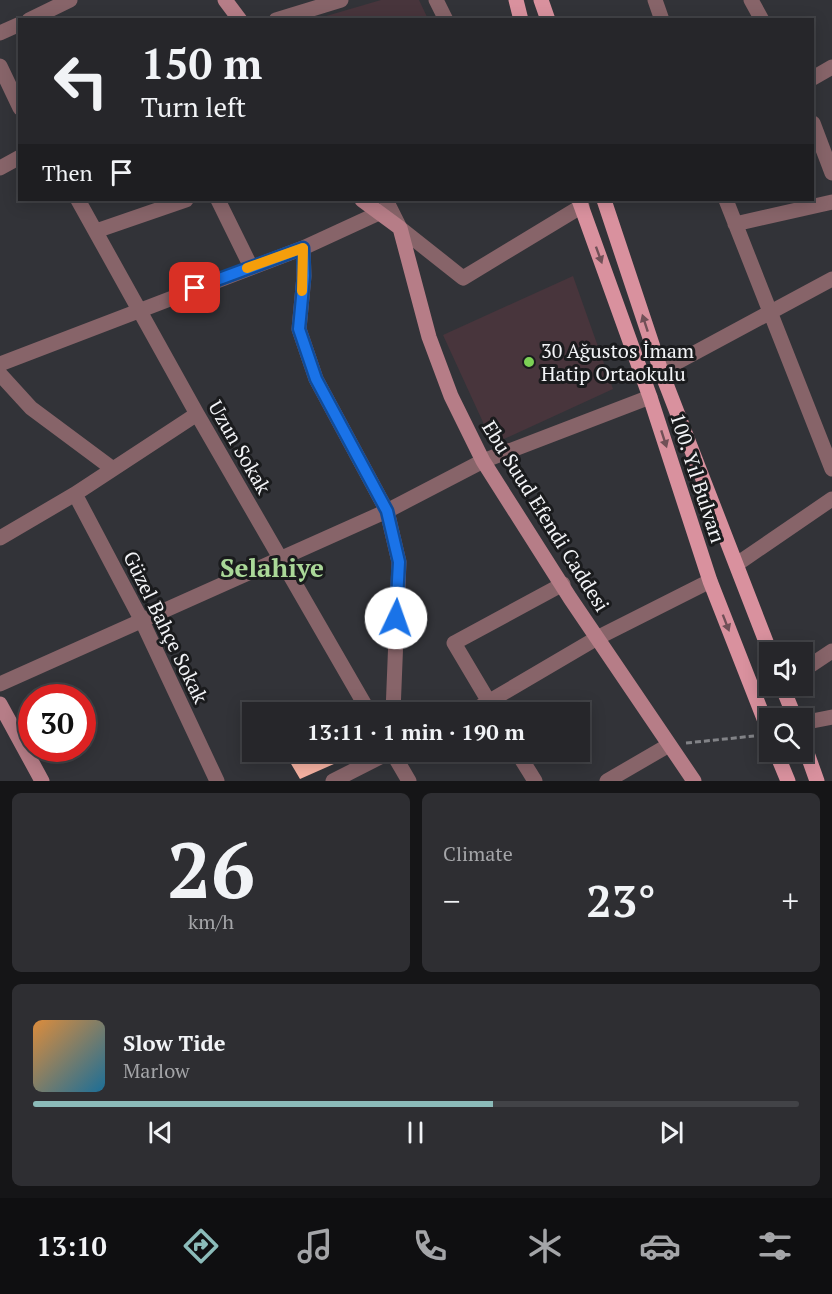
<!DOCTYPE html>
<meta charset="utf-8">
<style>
:root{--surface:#26262a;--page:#2e2e32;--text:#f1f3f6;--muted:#a4a5a8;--line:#424347;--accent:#8bbbb9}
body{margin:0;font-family:"PT Serif",serif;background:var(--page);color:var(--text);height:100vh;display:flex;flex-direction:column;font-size:22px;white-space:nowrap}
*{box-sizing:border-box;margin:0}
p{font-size:20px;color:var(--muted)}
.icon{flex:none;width:33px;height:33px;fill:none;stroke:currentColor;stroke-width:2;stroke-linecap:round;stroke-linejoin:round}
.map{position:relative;height:781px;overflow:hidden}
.drawer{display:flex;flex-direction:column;gap:12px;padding:12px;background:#151517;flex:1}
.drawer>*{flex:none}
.hud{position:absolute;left:18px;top:18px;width:796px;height:183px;border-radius:0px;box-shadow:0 3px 15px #0003,0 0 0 2px var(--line);background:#26262a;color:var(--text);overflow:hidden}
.controls{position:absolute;left:759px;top:642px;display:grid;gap:12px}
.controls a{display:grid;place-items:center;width:54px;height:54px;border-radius:0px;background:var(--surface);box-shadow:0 3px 15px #0003,0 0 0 2px var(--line);font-size:30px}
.speed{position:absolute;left:18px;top:684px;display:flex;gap:12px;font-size:30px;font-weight:700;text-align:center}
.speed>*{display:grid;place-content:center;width:78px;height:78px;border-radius:50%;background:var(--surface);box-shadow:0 3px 15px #0003,0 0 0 2px var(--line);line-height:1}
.speed .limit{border:9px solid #d22;background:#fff;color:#111}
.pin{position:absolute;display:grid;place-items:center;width:51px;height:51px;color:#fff;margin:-26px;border-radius:12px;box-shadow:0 3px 9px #0006}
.me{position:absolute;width:66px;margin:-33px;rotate:3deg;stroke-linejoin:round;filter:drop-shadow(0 0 4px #0008)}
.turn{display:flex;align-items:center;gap:21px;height:126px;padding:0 24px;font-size:27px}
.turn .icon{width:78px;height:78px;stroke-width:2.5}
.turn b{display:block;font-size:42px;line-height:51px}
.then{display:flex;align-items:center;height:57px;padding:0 24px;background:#0003;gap:12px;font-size:22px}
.big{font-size:45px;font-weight:700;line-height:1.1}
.drawer .card{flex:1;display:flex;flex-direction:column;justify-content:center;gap:9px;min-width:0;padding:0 21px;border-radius:9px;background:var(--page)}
.drawer .dial{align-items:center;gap:0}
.dial b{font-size:78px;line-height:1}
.song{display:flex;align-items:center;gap:18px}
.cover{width:72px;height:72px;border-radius:9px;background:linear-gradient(135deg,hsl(30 70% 55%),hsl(200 70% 35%))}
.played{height:6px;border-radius:3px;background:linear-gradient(90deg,var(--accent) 60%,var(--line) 60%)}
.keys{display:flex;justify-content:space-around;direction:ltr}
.heat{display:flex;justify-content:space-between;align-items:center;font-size:33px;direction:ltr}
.drawer .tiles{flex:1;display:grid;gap:12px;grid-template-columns:1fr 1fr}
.card:last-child{grid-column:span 2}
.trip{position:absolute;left:242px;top:702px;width:348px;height:60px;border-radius:0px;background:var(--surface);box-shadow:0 3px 15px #0003,0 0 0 2px var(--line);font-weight:700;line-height:60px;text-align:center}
.menu{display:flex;height:96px;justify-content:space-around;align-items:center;background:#0f0f11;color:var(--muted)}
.menu .icon{width:42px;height:42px}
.menu .on{color:var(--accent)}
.menu b{font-size:27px;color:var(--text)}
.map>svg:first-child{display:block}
.education{fill:#48353c}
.building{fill:#f6b2a2}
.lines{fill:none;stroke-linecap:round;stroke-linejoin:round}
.path{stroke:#828387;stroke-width:3;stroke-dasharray:6 3;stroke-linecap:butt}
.street{stroke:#876469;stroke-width:15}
.secondary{stroke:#b67d87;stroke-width:15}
.primary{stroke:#d9919e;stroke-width:15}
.oneway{fill:#705057}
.route-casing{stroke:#114b97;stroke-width:15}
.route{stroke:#1a73e8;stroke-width:10}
.slow{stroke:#f59e0b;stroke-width:10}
.poi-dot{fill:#7cd155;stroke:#1a1b1d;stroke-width:2}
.labels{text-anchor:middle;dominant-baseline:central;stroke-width:6;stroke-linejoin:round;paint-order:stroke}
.poi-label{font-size:20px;fill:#f3f4f7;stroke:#1a1b1d;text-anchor:start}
.street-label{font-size:20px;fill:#f3f4f7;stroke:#1a1b1d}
.district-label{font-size:26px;font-weight:bold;fill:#aad898;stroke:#1a1b1d}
</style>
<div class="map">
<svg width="832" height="781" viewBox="0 0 832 781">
<rect width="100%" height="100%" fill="#323338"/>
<!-- education -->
<path class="education" d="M 381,0 L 419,0 L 428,19 L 316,19 Z
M 573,276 L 613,389 L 493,444 L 443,335 Z"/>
<!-- building -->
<path class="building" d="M 330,701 L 338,712 L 306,712 Z
M 284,752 L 361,752 L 300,779 Z"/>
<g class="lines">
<!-- path -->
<path class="path" d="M 686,743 L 754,736"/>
<!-- street -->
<path class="street" d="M 436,0 L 446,20
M 655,0 L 662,20
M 751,0 L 762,20
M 29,20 L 70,0
M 276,20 L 341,0
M 0,33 L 20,24
M 0,66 L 20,108
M 813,78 L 832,67
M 813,123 L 832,173
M 0,168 L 20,157
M 78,200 L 197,414 L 369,712
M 218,200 L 251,267
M 386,200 L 400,228 L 463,278 L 582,206
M 726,200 L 832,469
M 735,224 L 832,202
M 96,231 L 186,200
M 303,248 L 304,276 L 299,329 L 316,379 L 387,511 L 399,562 L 393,712
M 0,364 L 303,248 L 379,213
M 661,371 L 832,279
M 0,374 L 31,408 L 113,469
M 75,494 L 142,621 L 217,781
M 0,538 L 75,494 L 197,414
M 737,564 L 832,499
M 802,671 L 832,651
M 0,684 L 387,511 L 483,461 L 650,397
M 471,712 L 597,638 L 710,581
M 495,712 L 454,643 L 563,584
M 802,723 L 832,717
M 392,752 L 409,781
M 517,752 L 535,781
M 333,781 L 390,752
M 607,781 L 669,745"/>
<!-- secondary -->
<path class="secondary" d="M 225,0 L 240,20
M 362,200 L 400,228 L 429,337 L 451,396 L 483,461 L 570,598 L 694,781
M 0,704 L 42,781"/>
<!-- primary -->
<path class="primary" d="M 516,0 L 521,20
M 541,0 L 548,20
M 579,200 L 650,397 L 710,581 L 770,734
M 604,200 L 661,371 L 770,652
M 782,686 L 795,718
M 802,739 L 817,781
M 776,752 L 788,781"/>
</g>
<!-- one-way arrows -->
<defs><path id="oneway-solid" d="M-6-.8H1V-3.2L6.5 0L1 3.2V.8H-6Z" transform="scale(1.5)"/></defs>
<g class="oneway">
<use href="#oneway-solid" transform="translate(599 255) rotate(70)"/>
<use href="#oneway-solid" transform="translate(645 323) rotate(-108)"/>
<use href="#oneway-solid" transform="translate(664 439) rotate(72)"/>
<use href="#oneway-solid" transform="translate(726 623) rotate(69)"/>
</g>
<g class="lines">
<!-- route casing -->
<g class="route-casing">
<path id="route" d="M 195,288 L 303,248 L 304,276 L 299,329 L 316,379 L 387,511 L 399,562 L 396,618"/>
</g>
<!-- route -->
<use href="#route" class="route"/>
<!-- slow -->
<path class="slow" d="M 247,268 L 303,248 L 302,291"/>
</g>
<!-- markers -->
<circle class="poi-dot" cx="529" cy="362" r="6"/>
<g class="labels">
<!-- poi labels -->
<g class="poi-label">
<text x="541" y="350">30 Ağustos İmam<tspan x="541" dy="23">Hatip Ortaokulu</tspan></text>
</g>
<!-- street labels -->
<g class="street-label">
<text transform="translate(240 447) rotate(60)">Uzun Sokak</text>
<text transform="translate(698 478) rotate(72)">100. Yıl Bulvarı</text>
<text transform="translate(546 516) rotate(58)">Ebu Suud Efendi Caddesi</text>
<text transform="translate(166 627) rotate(64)">Güzel Bahçe Sokak</text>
</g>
<!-- district labels -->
<g class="district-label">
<text x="272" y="567">Selahiye</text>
</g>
</g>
</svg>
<div class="controls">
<a><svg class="icon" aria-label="sound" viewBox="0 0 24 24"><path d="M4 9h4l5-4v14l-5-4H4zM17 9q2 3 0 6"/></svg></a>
<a><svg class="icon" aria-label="search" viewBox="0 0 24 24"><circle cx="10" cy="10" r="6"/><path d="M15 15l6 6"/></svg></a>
</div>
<div class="speed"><div class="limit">30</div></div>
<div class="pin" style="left:195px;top:288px;background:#d93025"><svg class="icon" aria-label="arrive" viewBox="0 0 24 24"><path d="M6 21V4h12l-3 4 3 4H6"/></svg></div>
<svg class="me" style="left:396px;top:618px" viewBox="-20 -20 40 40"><circle r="19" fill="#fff"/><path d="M0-13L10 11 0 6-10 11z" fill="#1a73e8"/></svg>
<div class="trip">13:11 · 1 min · 190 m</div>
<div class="hud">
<div class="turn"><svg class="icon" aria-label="left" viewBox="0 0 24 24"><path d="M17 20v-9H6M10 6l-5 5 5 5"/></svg><div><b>150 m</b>Turn left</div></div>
<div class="then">Then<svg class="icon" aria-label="arrive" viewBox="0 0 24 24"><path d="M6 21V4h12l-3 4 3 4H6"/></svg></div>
</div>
</div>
<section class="drawer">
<div class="tiles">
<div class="card dial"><b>26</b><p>km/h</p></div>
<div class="card"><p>Climate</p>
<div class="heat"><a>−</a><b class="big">23°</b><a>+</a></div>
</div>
<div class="card">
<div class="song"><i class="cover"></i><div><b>Slow Tide</b><p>Marlow</p></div></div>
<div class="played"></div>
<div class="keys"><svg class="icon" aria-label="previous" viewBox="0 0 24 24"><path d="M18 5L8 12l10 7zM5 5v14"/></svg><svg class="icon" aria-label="pause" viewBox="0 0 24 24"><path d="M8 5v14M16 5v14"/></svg><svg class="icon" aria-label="next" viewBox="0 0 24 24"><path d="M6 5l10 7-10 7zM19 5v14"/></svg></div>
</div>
</div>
</section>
<nav class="menu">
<b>13:10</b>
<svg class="icon on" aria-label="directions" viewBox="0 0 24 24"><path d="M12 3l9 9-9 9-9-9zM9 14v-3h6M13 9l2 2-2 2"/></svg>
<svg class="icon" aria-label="music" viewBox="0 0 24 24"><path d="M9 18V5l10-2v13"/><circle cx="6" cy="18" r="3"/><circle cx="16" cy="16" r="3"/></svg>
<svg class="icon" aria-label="phone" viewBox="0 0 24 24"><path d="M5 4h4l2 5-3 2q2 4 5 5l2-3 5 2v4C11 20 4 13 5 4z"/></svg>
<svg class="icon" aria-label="climate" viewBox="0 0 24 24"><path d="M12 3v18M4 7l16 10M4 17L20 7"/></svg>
<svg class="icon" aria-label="car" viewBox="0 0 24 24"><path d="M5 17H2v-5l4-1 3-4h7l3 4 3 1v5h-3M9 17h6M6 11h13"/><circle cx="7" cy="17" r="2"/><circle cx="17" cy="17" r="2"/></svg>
<svg class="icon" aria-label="filters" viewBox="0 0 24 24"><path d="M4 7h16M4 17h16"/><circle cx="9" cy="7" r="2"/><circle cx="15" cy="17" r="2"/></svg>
</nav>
